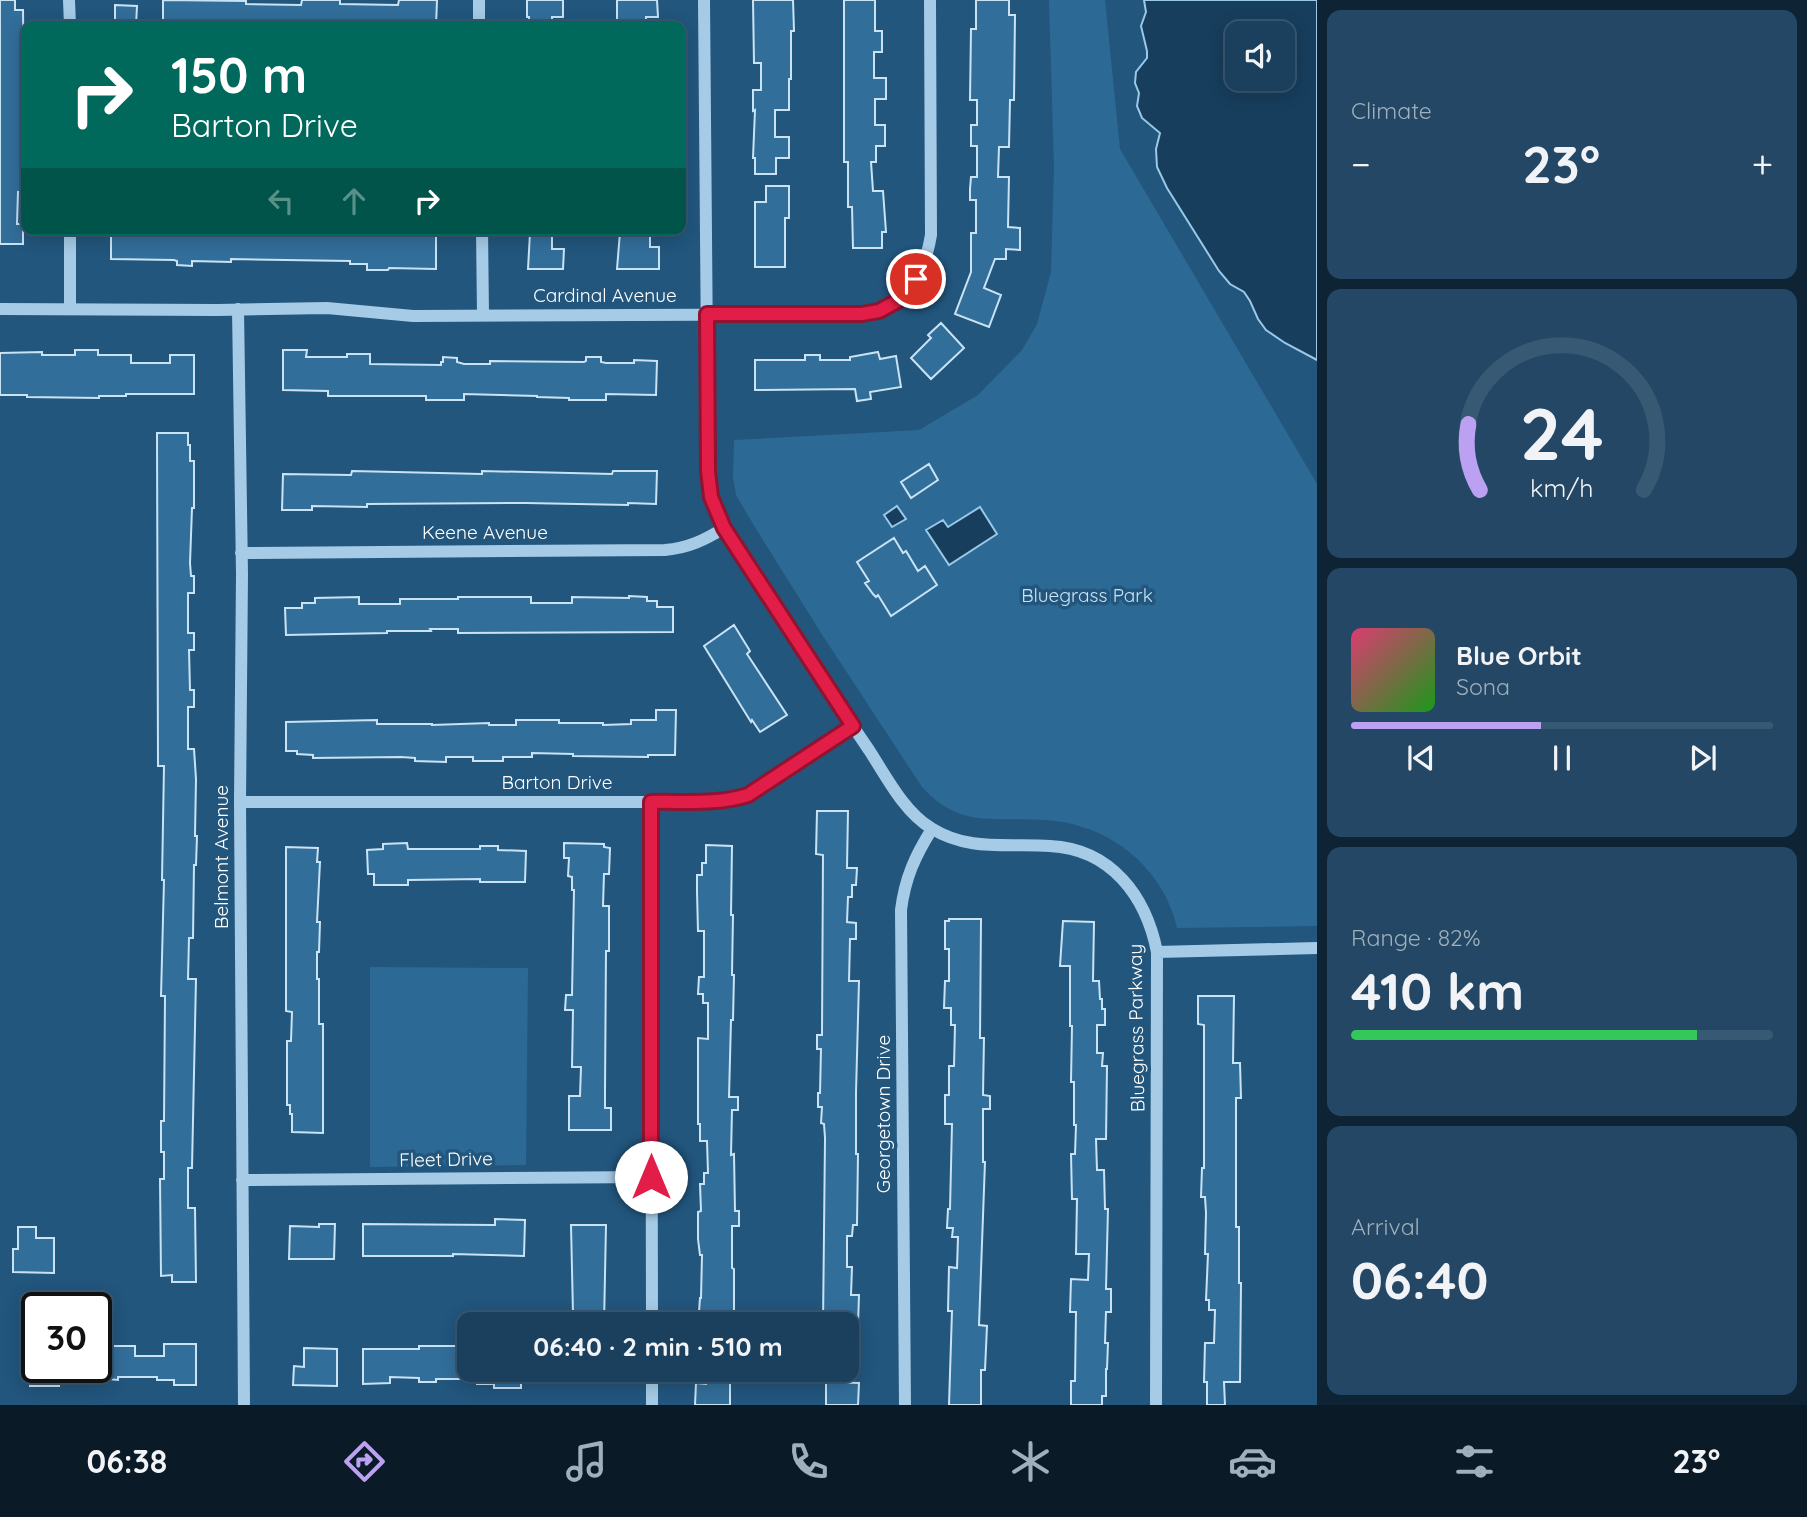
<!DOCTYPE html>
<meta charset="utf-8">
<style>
:root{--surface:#1a405e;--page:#234764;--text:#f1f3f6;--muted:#9fafbc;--line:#385973;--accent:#bca0f2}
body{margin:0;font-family:Quicksand,sans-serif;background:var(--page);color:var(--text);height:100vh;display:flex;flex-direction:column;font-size:26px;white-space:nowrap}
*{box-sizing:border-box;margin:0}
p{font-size:23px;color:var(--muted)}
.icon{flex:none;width:38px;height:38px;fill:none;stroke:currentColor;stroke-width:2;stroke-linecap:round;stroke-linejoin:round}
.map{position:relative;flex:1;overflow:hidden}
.details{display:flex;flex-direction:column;gap:10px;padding:10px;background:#0e2334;width:490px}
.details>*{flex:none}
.banner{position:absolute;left:21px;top:21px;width:665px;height:214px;border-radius:14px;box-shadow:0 4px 18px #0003,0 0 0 2px var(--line);background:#00695c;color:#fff;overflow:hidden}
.tools{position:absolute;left:1225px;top:21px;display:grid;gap:14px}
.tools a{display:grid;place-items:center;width:70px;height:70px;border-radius:14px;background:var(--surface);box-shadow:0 4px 18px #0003,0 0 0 2px var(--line);font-size:35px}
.speed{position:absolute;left:21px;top:1292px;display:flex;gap:14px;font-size:35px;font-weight:700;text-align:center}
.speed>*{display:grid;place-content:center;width:91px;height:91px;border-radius:50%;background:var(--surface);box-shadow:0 4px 18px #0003,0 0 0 2px var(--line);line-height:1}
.speed .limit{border:4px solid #111;border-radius:10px;background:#fff;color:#111}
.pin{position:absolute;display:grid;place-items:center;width:60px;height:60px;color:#fff;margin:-30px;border:4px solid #fff;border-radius:50%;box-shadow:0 2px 7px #0007}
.me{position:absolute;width:77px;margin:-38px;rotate:0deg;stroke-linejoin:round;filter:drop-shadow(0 0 5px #0008)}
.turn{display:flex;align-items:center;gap:24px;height:147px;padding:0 35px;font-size:32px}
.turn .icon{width:91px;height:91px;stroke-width:2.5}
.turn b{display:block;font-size:49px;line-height:60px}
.lanes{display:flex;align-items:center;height:66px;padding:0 35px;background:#0003;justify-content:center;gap:35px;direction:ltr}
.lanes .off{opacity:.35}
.big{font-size:52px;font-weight:700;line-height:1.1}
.details .tile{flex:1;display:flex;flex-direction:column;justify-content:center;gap:10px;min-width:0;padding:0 24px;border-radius:14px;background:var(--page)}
.details .dial{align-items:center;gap:0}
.dial svg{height:182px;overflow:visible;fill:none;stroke:var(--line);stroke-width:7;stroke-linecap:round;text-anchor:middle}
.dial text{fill:var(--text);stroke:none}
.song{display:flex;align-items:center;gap:21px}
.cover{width:84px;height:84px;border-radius:10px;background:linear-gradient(135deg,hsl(340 70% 55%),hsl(120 70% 35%))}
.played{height:7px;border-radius:4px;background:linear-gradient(90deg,var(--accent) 45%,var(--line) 45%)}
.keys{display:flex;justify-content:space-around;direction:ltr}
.heat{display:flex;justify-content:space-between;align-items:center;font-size:38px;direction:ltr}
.charge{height:10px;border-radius:5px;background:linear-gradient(90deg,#34c759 82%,var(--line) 0)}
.trip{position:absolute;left:457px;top:1312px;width:402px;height:70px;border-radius:14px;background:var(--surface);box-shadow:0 4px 18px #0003,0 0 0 2px var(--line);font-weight:700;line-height:70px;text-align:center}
.menu{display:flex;height:112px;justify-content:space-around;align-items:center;background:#0a1a26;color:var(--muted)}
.menu .icon{width:49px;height:49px}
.menu .on{color:var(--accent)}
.menu b{font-size:32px;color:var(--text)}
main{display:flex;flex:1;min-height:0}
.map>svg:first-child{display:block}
.green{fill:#2c6995}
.water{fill:#173e5d;stroke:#9ac8e7;stroke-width:2;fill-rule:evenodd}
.building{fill:#326e9a;stroke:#c9e3f5;stroke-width:2}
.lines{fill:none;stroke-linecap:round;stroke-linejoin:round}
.minor{stroke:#a6cbe6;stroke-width:12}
.route-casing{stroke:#92132f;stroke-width:18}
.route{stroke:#e11d48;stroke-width:12}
.labels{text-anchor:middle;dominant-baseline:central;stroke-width:7;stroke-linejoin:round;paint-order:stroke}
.street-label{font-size:19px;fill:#fff;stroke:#22567d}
.park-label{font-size:19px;fill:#c9e3f5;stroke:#22567d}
</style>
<main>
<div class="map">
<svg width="1317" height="1405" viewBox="0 0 1317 1405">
<rect width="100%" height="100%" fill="#22567d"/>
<!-- green -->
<path class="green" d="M 1049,0 L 1105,0 L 1120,149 L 1317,484 L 1317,926 L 1177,928 C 1163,866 1108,824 1046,820 C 995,816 961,830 922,787 L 821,633 L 753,524 L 736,495 L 733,478 L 734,440 L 919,430 L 978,395 L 1022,350 L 1037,324 L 1051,272 L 1054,168 Z
M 370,967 L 528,968 L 526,1165 L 370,1167 Z"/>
<!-- water -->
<path class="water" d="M 1144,0 L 1317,0 L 1317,360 L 1285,343 L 1266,330 L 1258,319 L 1250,301 L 1244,292 L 1230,284 L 1219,271 L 1167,188 L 1157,167 L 1156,149 L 1160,133 L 1142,118 L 1137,106 L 1139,93 L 1135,83 L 1136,72 L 1147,58 L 1147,51 L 1141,26 L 1146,12 ZM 1237,33 L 1283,33 L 1283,79 L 1237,79 Z
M 897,506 L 906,519 L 892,527 L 884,515 Z
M 980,507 L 997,534 L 949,565 L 926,530 L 943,520 L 948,527 Z"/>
<!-- building -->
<path class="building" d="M 0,0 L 15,0 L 15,10 L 23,10 L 24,82 L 21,82 L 23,127 L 21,127 L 20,154 L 23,154 L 23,193 L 18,192 L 17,224 L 23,224 L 23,244 L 0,244 Z
M 163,0 L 246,1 L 246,4 L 301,5 L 302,0 L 340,0 L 340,4 L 398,5 L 399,0 L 437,0 L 436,26 L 163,26 Z
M 527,0 L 563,0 L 563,17 L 552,17 L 552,26 L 529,26 L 529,17 L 527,17 Z
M 617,0 L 657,0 L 658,17 L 646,17 L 646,26 L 617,26 Z
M 753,0 L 793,0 L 794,31 L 791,31 L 791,79 L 789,79 L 789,110 L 775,110 L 775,137 L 789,137 L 789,158 L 776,158 L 776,174 L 755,174 L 755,158 L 753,158 L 755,110 L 753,111 L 753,90 L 761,90 L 761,63 L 754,63 Z
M 844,0 L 875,0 L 875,31 L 882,31 L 882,52 L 874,52 L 874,78 L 886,78 L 886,99 L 875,99 L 875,125 L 885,125 L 885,146 L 876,146 L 876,162 L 871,162 L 873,191 L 883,191 L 886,232 L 882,232 L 882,248 L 853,248 L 852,207 L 848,207 L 848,162 L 844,162 Z
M 976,0 L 1009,0 L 1009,15 L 1015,15 L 1014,100 L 1010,100 L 1009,147 L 999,147 L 998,177 L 1009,177 L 1008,227 L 1020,228 L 1020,250 L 1006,249 L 1006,259 L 995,259 L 984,288 L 1001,295 L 989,327 L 955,314 L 971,272 L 971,233 L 976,233 L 976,200 L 970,200 L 970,189 L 971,177 L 977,177 L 977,146 L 971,146 L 971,125 L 977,125 L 977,100 L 970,100 L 971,29 L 976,29 Z
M 115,5 L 137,6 L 136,26 L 115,26 Z
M 766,186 L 789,186 L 789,218 L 785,218 L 785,267 L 755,267 L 755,202 L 766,202 Z
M 111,229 L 389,230 L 389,234 L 436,235 L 436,269 L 389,268 L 388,270 L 367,270 L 367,264 L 350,264 L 350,261 L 231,259 L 231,262 L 192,261 L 192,266 L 177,265 L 177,261 L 174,260 L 111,259 Z
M 620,232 L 650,233 L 650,247 L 659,247 L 659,269 L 617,269 Z
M 530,233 L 552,233 L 552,249 L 564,249 L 563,269 L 528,269 Z
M 941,323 L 964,348 L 931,379 L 911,358 L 931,338 L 928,335 Z
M 75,350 L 98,350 L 98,355 L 131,355 L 131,363 L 170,363 L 170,355 L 194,355 L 194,394 L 126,394 L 126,396 L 99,396 L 99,398 L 27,397 L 27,395 L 0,395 L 0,353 L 42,352 L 42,355 L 75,355 Z
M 283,350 L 307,350 L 306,357 L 347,357 L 347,354 L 370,354 L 370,364 L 441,365 L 441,362 L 443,362 L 443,357 L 457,358 L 457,362 L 464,364 L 490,364 L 490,361 L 584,362 L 586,361 L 586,357 L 601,357 L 601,362 L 606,363 L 634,363 L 634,360 L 657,361 L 656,395 L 606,394 L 606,400 L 569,400 L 569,398 L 537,397 L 537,396 L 464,394 L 464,400 L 426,400 L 426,396 L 328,396 L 328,391 L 283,390 Z
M 878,352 L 880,359 L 896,356 L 901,387 L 870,392 L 871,399 L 857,401 L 855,389 L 755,390 L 755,360 L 805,360 L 805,355 L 820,355 L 820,360 L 850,360 L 850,357 Z
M 157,433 L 188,433 L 188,445 L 190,445 L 190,461 L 194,461 L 194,508 L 192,508 L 190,563 L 191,576 L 194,576 L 194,593 L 188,593 L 188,633 L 194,633 L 194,650 L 189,650 L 190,690 L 194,690 L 194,707 L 188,707 L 188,749 L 194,749 L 196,779 L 195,836 L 197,836 L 196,865 L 194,865 L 193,938 L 189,938 L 188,979 L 196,979 L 192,1168 L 188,1168 L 188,1208 L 195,1208 L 196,1282 L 172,1282 L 172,1275 L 161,1276 L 160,1179 L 164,1179 L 164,1152 L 161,1152 L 161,1121 L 164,1121 L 165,996 L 161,996 L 164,880 L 162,880 L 164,766 L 158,766 Z
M 929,464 L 938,480 L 911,498 L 901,482 Z
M 352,471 L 482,474 L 482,471 L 612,474 L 613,471 L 657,471 L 656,504 L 628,503 L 628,505 L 526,503 L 367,504 L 367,507 L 312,506 L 312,510 L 282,510 L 283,474 L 351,475 Z
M 894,538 L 903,553 L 906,551 L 918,571 L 925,566 L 937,585 L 891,616 L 878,595 L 876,597 L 873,594 L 865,583 L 869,581 L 857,562 Z
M 629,596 L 647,597 L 647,601 L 657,601 L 657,607 L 673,607 L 673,632 L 458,633 L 458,629 L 430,629 L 431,631 L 387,631 L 387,633 L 286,635 L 285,608 L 302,608 L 302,603 L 315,603 L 315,598 L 359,597 L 359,604 L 400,604 L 400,599 L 458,599 L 458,597 L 531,597 L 531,603 L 572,603 L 572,597 L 629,598 Z
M 734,625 L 750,651 L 747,654 L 787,715 L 760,732 L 752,720 L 751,722 L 704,646 Z
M 656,710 L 676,710 L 675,755 L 648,755 L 648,757 L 573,756 L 573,754 L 532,753 L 532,757 L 503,757 L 503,761 L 473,761 L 473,757 L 446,757 L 446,762 L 415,761 L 415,758 L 401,757 L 313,758 L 313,755 L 297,754 L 297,751 L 286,751 L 286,722 L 377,720 L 377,724 L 432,724 L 432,725 L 489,723 L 489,725 L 516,725 L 516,720 L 559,720 L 559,723 L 603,723 L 603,725 L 631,724 L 631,720 L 656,720 Z
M 817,811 L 848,811 L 847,868 L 857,868 L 856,885 L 852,885 L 852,897 L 848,897 L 847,922 L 856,923 L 856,939 L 850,939 L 849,981 L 859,981 L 856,1093 L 856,1154 L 858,1154 L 857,1225 L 853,1225 L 852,1236 L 847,1236 L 847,1267 L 852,1267 L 851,1295 L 859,1295 L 858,1325 L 823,1325 L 825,1138 L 824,1124 L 821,1123 L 822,1107 L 818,1107 L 818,1093 L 820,1093 L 821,1049 L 817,1049 L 817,1035 L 822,1035 L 823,855 L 816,854 Z
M 407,843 L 408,849 L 480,849 L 480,846 L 498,846 L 498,850 L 526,851 L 525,882 L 480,882 L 480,879 L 408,880 L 408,885 L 374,885 L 374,874 L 368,874 L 367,850 L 383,849 L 383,844 Z
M 564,843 L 604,844 L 604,847 L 610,848 L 609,874 L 604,874 L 603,906 L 609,906 L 609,951 L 606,951 L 605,1091 L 605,1108 L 611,1108 L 611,1130 L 569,1130 L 569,1096 L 580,1096 L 581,1067 L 572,1067 L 573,1010 L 565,1010 L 566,995 L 572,995 L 574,890 L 572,890 L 572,877 L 568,876 L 569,858 L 564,858 Z
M 706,845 L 732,846 L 731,915 L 733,915 L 732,975 L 734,975 L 733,1020 L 731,1020 L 729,1097 L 738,1097 L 738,1110 L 732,1110 L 731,1155 L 734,1154 L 735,1211 L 739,1211 L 739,1226 L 732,1226 L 732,1268 L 734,1269 L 734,1312 L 699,1312 L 700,1298 L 701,1298 L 702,1255 L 700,1255 L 698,1239 L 698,1212 L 701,1211 L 700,1184 L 704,1184 L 704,1173 L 708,1173 L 707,1141 L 700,1141 L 700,1124 L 698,1124 L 698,1038 L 708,1039 L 708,1003 L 703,1003 L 703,994 L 698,994 L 699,977 L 704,977 L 704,931 L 698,931 L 697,892 L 697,875 L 702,875 L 702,863 L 706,863 Z
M 286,847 L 318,848 L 317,862 L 320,862 L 317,922 L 320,922 L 319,952 L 317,952 L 317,979 L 319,979 L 319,1024 L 323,1024 L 323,1133 L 292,1132 L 292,1114 L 290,1114 L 290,1105 L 287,1105 L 287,1041 L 291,1041 L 292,1012 L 286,1011 Z
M 949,919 L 981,919 L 980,1038 L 984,1038 L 983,1095 L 990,1096 L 990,1109 L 983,1109 L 983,1162 L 985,1162 L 979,1325 L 987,1326 L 985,1370 L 981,1370 L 981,1405 L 949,1405 L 952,1311 L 948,1311 L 949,1267 L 957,1268 L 958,1237 L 952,1237 L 953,1228 L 947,1228 L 948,1209 L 950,1209 L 952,1124 L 945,1124 L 945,1095 L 949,1095 L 949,1066 L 954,1066 L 955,1025 L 951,1025 L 951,1008 L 944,1008 L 945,981 L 949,981 L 949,949 L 945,949 L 945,921 L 949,921 Z
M 1063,921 L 1094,922 L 1093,981 L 1099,981 L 1100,999 L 1102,999 L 1102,1009 L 1105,1009 L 1105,1025 L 1097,1025 L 1097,1053 L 1103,1053 L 1102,1066 L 1107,1066 L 1106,1139 L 1096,1139 L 1097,1170 L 1104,1170 L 1105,1209 L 1108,1209 L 1106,1289 L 1111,1289 L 1111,1312 L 1106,1312 L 1105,1343 L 1108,1343 L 1107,1369 L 1106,1369 L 1106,1396 L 1102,1396 L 1102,1405 L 1071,1405 L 1071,1381 L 1075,1381 L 1076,1312 L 1070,1312 L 1071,1279 L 1088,1280 L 1089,1254 L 1076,1254 L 1077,1199 L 1072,1199 L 1071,1154 L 1075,1154 L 1076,1125 L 1074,1125 L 1074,1082 L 1071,1082 L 1072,1026 L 1070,1026 L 1070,966 L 1060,966 Z
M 1198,996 L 1234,996 L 1233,1063 L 1240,1063 L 1241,1098 L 1236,1098 L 1236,1227 L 1239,1227 L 1239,1283 L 1241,1283 L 1240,1382 L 1224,1382 L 1225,1405 L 1207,1405 L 1207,1382 L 1204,1382 L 1205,1343 L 1214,1343 L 1215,1310 L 1209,1310 L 1209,1300 L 1206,1300 L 1208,1254 L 1205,1254 L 1206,1213 L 1205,1197 L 1201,1197 L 1202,1168 L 1204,1168 L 1204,1025 L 1198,1024 Z
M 495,1219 L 525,1220 L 524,1256 L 453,1254 L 453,1256 L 363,1256 L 363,1224 L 495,1225 Z
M 319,1224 L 335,1224 L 334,1259 L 289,1259 L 290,1226 L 319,1227 Z
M 571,1225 L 606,1225 L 604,1325 L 575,1325 L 575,1314 L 573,1314 Z
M 18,1227 L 36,1227 L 36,1238 L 54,1238 L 54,1273 L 13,1272 L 13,1249 L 18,1249 Z
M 164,1344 L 196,1344 L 196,1385 L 174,1385 L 174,1380 L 157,1380 L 157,1377 L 118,1377 L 118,1380 L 108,1379 L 108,1381 L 59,1381 L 59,1386 L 30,1386 L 30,1367 L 96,1367 L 96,1346 L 135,1346 L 135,1356 L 164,1356 Z
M 419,1346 L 464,1346 L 465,1379 L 436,1379 L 436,1382 L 419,1382 L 419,1378 L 390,1377 L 390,1383 L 363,1384 L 363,1349 L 419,1349 Z
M 304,1348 L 337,1349 L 337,1386 L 293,1385 L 294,1366 L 304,1367 Z
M 478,1370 L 521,1370 L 521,1388 L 494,1388 L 494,1384 L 477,1384 Z
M 706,1370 L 730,1370 L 730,1405 L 695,1405 L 696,1383 L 706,1384 Z
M 826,1382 L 859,1383 L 858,1405 L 826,1405 Z"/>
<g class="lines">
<!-- minor -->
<path class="minor" d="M 69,0 L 70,26
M 479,0 L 479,26
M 704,0 L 708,471 C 712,504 718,518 735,546 C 780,614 823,683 869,750 C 886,776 904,812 931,828 C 969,852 1007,843 1050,846 C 1111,849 1146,896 1157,952 L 1156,1405
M 482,229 L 483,315
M 70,308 L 70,229
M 0,309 L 218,310 L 327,308 L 413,316 L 862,314 C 867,313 874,313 879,311 C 911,300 926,266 931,235 L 930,0
M 238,309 L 242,574 L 240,802 L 244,1405
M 241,553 L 665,550 C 688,548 705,540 724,528
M 240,802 L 651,802 C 683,801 717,805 748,795 L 853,726
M 651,802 L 652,1325
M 1157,952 L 1317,948
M 242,1180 L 651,1177
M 652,1370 L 652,1405
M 905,1405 L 901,910 C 905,878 915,856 932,829"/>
</g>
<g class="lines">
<!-- route casing -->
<g class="route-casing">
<path id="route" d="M 651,1177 L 651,802 C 683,801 717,805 748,795 L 853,726 L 724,528 L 711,497 L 708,471 L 707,314 L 862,314 L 879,311 L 901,299 L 916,279"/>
</g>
<!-- route -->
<use href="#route" class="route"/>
</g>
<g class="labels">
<!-- street labels -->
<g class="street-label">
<text x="605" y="295">Cardinal Avenue</text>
<text x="485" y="532">Keene Avenue</text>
<text x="557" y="782">Barton Drive</text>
<text transform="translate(221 857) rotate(-90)">Belmont Avenue</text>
<text transform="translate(1136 1028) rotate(-91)">Bluegrass Parkway</text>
<text transform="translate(883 1114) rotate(-90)">Georgetown Drive</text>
<text transform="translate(446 1159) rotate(-1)">Fleet Drive</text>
</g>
<!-- park labels -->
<g class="park-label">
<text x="1087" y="595">Bluegrass Park</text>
</g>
</g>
</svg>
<div class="tools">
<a><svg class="icon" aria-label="sound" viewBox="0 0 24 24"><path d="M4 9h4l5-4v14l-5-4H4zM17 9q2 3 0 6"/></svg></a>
</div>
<div class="speed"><div class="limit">30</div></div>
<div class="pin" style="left:916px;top:279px;background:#d93025"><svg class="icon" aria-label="arrive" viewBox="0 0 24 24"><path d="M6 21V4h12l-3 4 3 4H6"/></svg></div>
<svg class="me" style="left:651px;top:1177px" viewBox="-20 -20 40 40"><circle r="19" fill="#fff"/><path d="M0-13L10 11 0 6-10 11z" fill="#e11d48"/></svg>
<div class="trip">06:40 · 2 min · 510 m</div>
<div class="banner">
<div class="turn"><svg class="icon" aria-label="right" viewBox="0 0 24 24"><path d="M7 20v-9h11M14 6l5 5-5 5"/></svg><div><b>150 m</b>Barton Drive</div></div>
<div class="lanes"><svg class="icon off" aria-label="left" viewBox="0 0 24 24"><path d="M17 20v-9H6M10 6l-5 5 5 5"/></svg><svg class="icon off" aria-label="ahead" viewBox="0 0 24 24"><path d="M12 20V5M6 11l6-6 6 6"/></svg><svg class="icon" aria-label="right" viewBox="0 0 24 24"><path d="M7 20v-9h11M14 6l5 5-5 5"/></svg></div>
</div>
</div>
<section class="details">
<div class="tile"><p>Climate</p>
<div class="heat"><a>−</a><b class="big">23°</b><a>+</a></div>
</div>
<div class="tile dial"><svg viewBox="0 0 100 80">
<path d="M14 69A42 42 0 1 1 86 69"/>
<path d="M14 69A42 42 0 0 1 9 40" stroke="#bca0f2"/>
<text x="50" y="56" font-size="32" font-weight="700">24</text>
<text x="50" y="72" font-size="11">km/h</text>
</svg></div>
<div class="tile">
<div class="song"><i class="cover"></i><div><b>Blue Orbit</b><p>Sona</p></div></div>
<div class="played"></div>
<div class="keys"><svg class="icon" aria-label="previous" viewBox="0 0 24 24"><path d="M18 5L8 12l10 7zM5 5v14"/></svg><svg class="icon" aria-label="pause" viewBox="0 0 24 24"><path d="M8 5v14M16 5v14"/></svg><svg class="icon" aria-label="next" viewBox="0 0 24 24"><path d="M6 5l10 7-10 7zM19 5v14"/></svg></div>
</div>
<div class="tile"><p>Range · 82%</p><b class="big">410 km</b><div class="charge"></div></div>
<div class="tile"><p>Arrival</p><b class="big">06:40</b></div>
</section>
</main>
<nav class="menu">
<b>06:38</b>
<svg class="icon on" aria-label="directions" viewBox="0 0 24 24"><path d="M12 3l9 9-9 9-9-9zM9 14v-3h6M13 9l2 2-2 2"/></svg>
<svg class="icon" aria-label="music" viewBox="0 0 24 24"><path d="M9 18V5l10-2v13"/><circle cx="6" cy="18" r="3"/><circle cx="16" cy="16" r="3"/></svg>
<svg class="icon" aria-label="phone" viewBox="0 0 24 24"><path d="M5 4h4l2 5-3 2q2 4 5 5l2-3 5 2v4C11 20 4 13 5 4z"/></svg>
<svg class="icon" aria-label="climate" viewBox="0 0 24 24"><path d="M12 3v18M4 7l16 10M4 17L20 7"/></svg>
<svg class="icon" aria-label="car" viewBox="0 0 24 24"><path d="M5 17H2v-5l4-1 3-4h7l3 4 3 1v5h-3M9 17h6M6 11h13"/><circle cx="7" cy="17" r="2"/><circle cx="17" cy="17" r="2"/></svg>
<svg class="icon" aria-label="filters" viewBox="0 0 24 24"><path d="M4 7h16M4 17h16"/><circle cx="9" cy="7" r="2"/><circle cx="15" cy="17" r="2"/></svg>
<b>23°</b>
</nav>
